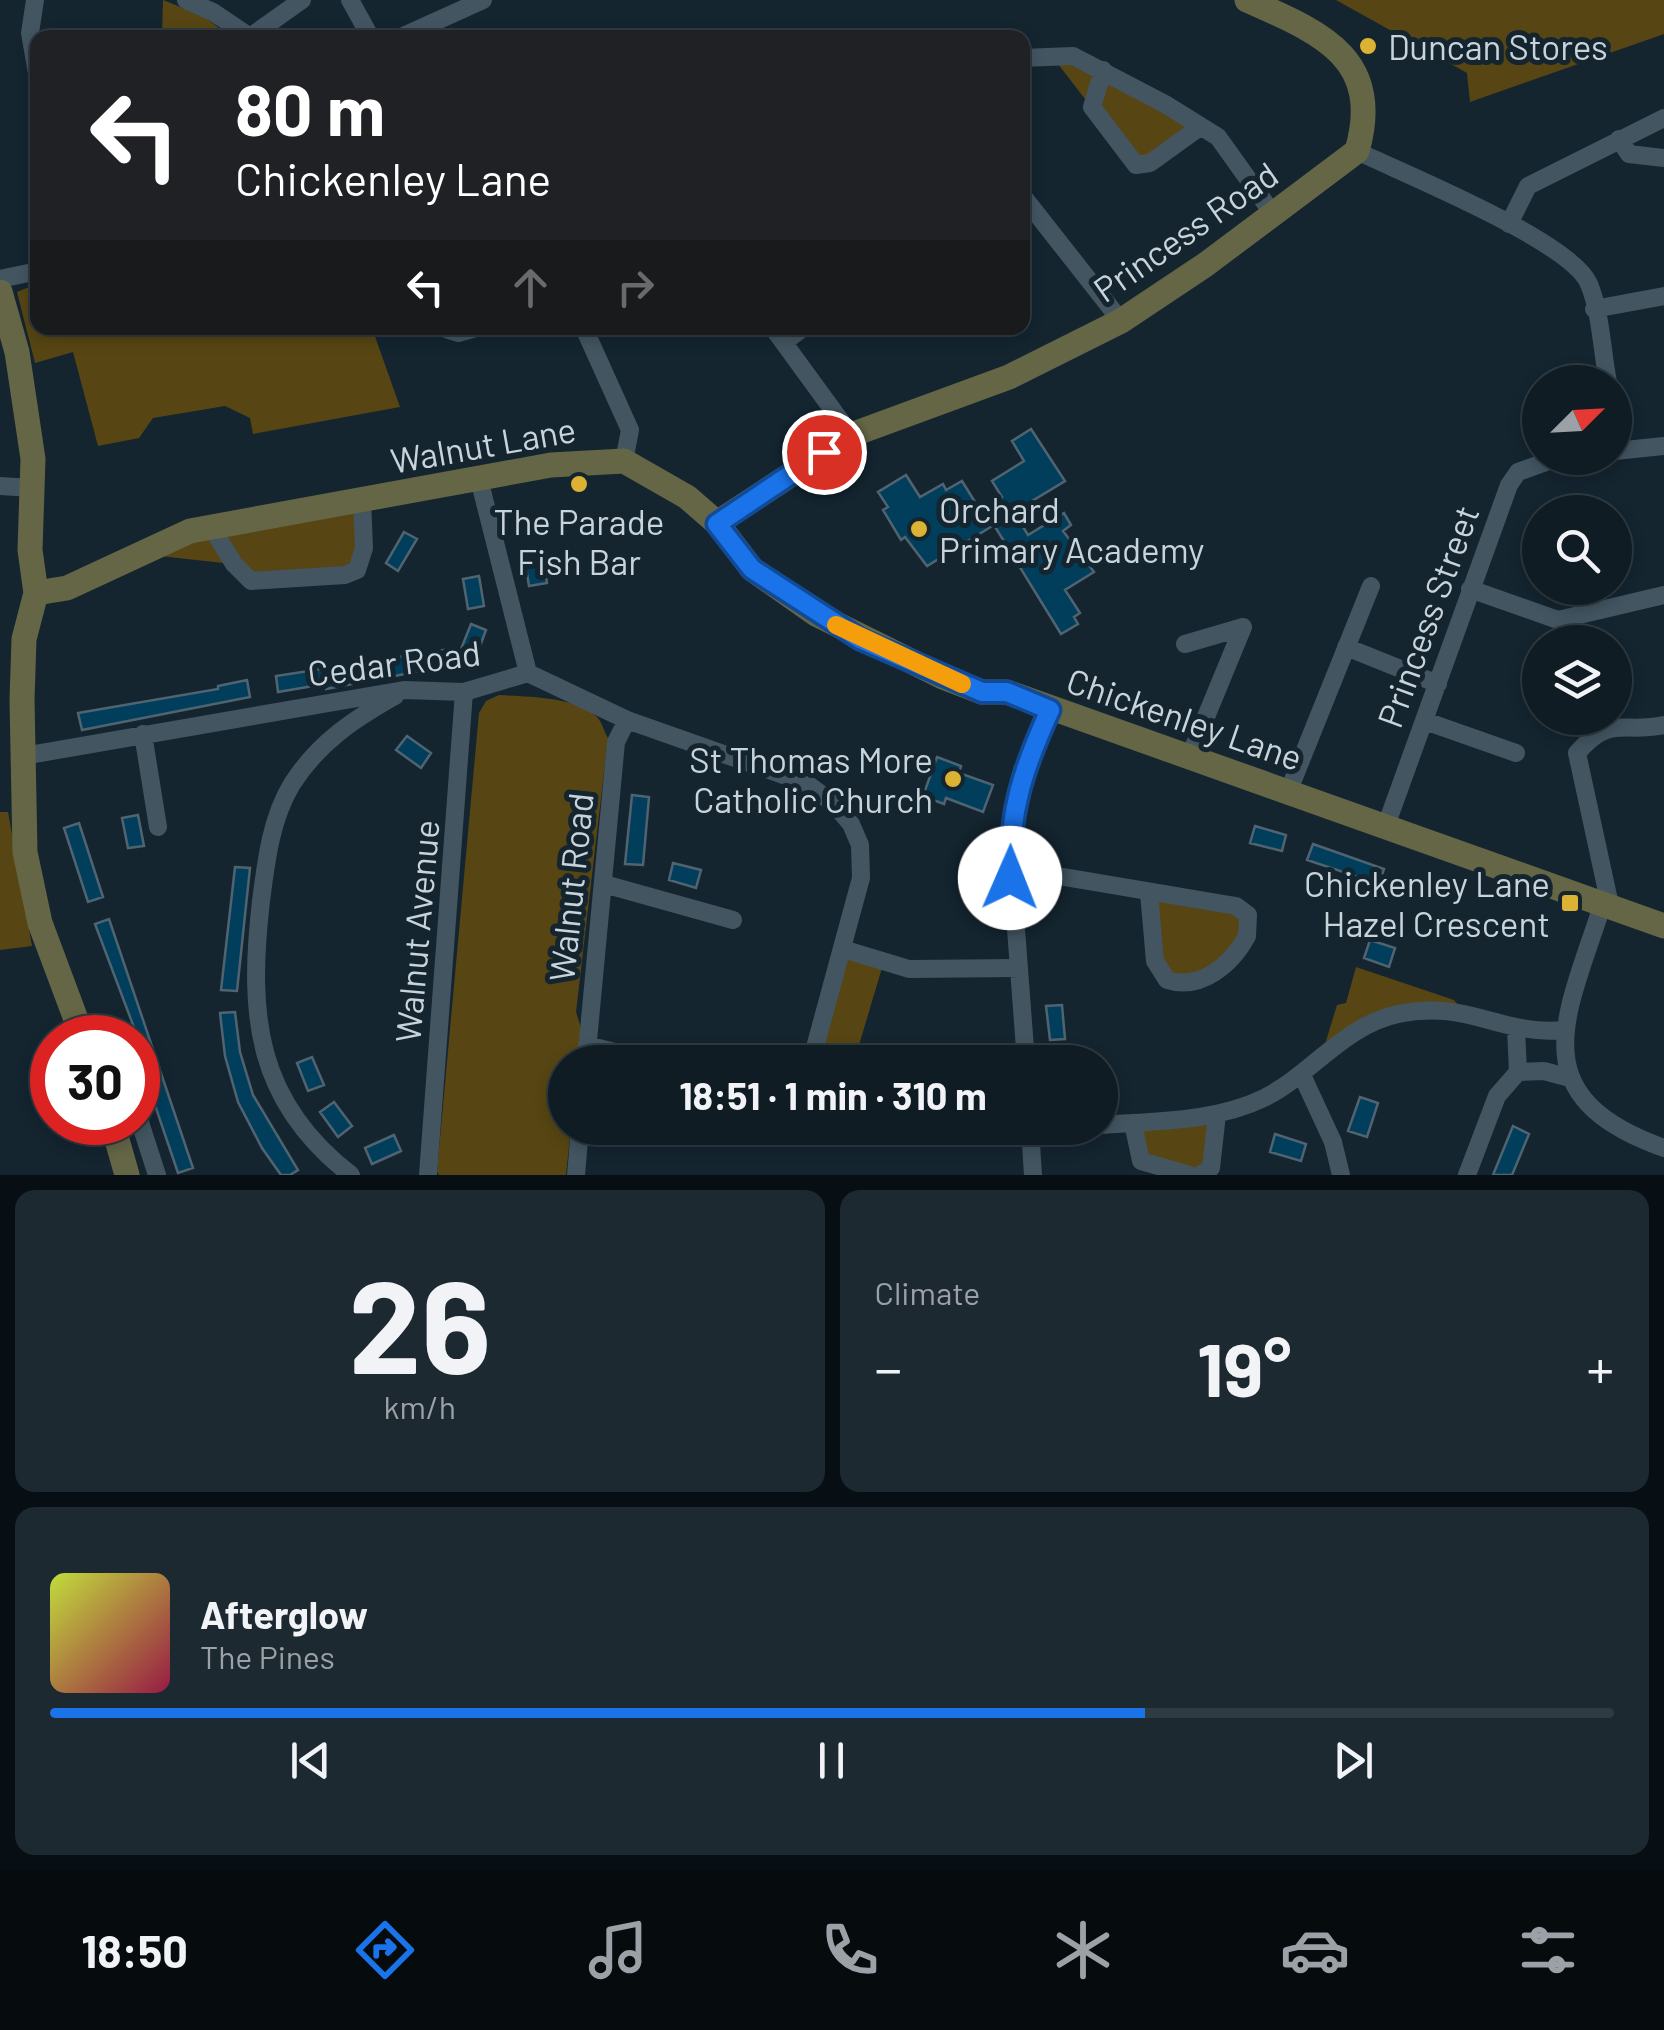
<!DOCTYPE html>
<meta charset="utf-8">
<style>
:root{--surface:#0f1c24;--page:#1d2931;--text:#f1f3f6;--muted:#9ba1a6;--line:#2f3a41;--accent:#1a73e8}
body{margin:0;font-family:Barlow,sans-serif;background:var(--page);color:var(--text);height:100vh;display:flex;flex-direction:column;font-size:38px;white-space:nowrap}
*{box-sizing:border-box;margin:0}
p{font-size:32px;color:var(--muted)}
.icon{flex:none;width:55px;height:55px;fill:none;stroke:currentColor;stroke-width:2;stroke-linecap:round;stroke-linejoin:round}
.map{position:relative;height:1175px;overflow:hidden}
.panel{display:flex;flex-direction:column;gap:15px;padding:15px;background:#080f14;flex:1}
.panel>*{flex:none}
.guide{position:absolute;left:30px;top:30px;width:1000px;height:305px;border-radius:20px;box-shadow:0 5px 15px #0003,0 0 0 2px var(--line);background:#202124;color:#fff;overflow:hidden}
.needle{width:65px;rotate:66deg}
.fabs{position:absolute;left:1522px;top:365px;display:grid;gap:20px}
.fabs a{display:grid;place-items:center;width:110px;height:110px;border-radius:50%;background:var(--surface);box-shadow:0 5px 15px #0003,0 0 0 2px var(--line);font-size:50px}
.speed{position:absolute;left:30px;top:1015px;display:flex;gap:20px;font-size:50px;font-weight:700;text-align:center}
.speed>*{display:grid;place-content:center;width:130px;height:130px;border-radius:50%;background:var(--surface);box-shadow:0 5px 15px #0003,0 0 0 2px var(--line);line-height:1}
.speed .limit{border:15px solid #d22;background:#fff;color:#111}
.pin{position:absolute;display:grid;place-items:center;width:85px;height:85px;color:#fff;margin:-42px;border:5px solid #fff;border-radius:50%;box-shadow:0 2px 10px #0007}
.me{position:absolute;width:110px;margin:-55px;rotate:1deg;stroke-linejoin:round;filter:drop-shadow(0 0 8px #0008)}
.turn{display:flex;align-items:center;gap:35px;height:210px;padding:0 40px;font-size:45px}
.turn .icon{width:130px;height:130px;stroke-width:2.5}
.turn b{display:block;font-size:70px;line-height:85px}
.lanes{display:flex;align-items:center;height:95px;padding:0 40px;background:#0003;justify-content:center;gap:50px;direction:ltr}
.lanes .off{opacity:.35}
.big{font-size:75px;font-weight:700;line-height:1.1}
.panel .widget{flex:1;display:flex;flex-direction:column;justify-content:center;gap:15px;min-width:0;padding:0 35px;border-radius:20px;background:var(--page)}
.panel .dial{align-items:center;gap:0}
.dial b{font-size:130px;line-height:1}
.song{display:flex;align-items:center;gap:30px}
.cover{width:120px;height:120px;border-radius:15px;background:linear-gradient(135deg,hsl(70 70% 55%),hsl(340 70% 35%))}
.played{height:10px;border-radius:5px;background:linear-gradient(90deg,var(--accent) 70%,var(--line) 70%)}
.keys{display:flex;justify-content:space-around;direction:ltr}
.heat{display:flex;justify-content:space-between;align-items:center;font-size:55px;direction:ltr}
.panel .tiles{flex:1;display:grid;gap:15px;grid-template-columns:1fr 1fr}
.widget:last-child{grid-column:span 2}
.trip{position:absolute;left:548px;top:1045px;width:570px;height:100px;border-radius:50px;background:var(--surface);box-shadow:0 5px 15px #0003,0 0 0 2px var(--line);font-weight:700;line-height:100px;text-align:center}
.menu{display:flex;height:160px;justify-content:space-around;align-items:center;background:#060b0e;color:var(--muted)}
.menu .icon{width:70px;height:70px}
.menu .on{color:var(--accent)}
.menu b{font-size:45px;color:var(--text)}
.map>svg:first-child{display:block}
.green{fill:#574613}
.building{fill:#003e5c;stroke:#506370;stroke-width:2.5}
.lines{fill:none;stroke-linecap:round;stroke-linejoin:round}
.street{stroke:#425561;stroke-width:18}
.secondary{stroke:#646646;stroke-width:25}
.route-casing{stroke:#114b97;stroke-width:25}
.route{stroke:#1a73e8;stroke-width:18}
.slow{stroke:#f59e0b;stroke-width:18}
.poi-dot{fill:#dbb233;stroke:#142530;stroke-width:4}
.labels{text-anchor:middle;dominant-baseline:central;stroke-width:10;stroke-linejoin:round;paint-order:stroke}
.poi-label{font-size:35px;fill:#c8d3da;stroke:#142530;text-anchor:start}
.street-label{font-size:35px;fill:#c8d3da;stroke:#142530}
</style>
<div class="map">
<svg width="1664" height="1175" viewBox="0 0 1664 1175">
<rect width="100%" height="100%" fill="#142530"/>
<!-- green -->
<path class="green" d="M 163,0 L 205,17 L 230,37 L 162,38 Z
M 1336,0 L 1664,0 L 1664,34 L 1470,102 L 1467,73 Z
M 1051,55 L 1200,127 L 1136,165 Z
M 37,284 L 38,328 L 372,328 L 400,407 L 253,434 L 250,418 L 225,406 L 153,418 L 139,438 L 98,446 L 73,352 L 35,363 L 17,292 Z
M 362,500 L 361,565 L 268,583 L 233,564 L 141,554 Z
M 499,695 C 527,697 573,696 596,716 C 602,721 604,732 608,738 L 576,1012 L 581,1028 L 577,1062 L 565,1062 L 565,1128 L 571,1128 L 566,1175 L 439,1175 L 437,1171 L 479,713 L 486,701 Z
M 0,812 L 8,812 L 32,946 L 0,950 Z
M 1149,893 L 1248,915 L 1224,966 L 1167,980 Z
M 843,949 L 884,961 L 854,1062 L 811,1062 Z
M 1356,967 L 1454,1000 L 1463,1011 L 1416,1011 L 1332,1047 L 1326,1041 L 1337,1005 L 1346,1003 Z
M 1217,1114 L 1200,1175 L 1141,1161 L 1133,1123 Z"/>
<!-- building -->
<path class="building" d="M 1031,429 L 1065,481 L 1014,512 L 1028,535 L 1064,513 L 1071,525 L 1063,531 L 1094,572 L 1065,590 L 1080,613 L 1074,617 L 1078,624 L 1061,634 L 994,525 L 927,566 L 905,537 L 901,540 L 883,510 L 888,507 L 878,492 L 906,475 L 920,497 L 943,484 L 946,490 L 962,481 L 980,510 L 1002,497 L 992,481 L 1024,461 L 1012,441 Z
M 404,532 L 417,539 L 398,571 L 386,563 Z
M 542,552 L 547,583 L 529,586 L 524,555 Z
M 479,576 L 484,606 L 468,609 L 463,579 Z
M 471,624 L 486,630 L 475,660 L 459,654 Z
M 444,650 L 447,666 L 326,689 L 325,684 L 278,692 L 276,676 Z
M 247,680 L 250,697 L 82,730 L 78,713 L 218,689 L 218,686 Z
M 407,736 L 431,753 L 421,768 L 396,750 Z
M 937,757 L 961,766 L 959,773 L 993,785 L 983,812 L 946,798 L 944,804 L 923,796 Z
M 632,795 L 649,797 L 643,865 L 625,864 Z
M 138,815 L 144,846 L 128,848 L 122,818 Z
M 79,823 L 103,897 L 88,902 L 64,828 Z
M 1255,826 L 1286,835 L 1282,851 L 1250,843 Z
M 1313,844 L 1384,869 L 1379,884 L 1307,860 Z
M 673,863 L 701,870 L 696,888 L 669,880 Z
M 235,867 L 250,868 L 237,991 L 221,990 Z
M 109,919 L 193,1168 L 178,1173 L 138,1055 L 138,1038 L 95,924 Z
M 1370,940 L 1395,948 L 1389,967 L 1364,958 Z
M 1062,1005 L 1065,1039 L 1050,1040 L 1046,1006 Z
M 235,1012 L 240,1052 L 253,1095 L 298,1170 L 290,1175 L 281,1175 L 262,1148 L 238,1102 L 225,1056 L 220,1013 Z
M 312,1057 L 324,1085 L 308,1091 L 297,1063 Z
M 1360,1097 L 1378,1103 L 1367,1137 L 1348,1131 Z
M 334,1102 L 352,1126 L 338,1137 L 320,1112 Z
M 1513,1126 L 1529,1134 L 1512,1175 L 1493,1175 Z
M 1275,1134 L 1306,1144 L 1301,1161 L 1270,1152 Z
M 394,1135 L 401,1151 L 372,1164 L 365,1148 Z"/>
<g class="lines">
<!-- street -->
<path class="street" d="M 35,0 L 30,33 L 38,79
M 186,0 L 213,12 L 250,37 L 302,0
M 350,0 L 371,38
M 399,38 L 483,0
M 1022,58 L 1073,56 L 1165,104 L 1218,137 L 1273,214
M 1103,70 L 1092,107 L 1136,165 L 1150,163 L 1200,127
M 1619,139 L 1629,154 L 1664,158
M 1357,151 C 1404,174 1571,241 1589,284 C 1601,313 1602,352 1608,382
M 1022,195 L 1121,321
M 1509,224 L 1528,186 L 1664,118
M 0,279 L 38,271
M 1594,309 L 1664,296
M 443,328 L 458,333 L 476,328
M 584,328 L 630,430 L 624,461
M 773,328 L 851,435
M 784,342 L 803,328
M 1615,419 L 1621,450
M 1615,451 L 1664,446
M 479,479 L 528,673
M 0,486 L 32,488
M 212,528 L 234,564 L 251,581 L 345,575 L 357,570 L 364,548 L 362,500
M 1470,589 L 1558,620 L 1664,595
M 1185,644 L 1243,627 L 1189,758
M 1346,647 L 1438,684
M 1425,721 L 1516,753
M 143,734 L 158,827
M 23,756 L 404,690 L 464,692 L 528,673 L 627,720 L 806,783 L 833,803 L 851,824 L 860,845 L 861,878 L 811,1062
M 1289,790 L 1371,586
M 1387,823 L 1509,485 L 1518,472 L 1557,458
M 1010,877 L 1064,877 L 1236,906 L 1248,915 L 1247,936 C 1232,964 1201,991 1167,980 L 1155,961 L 1149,893
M 604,884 L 733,920
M 1603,903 C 1567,1015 1518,1096 1664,1148
M 1610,905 L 1577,753 C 1611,714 1622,734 1664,725
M 843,949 L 909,969 L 1019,968
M 587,1045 L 653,1062
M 586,1062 L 616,742 L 627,720
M 1026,1062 L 1009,836 L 1022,770 L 1050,710
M 1518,1072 L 1544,1071 L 1570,1078
M 1302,1075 L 1333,1142 L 1341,1175
M 138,1116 L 157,1175
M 1133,1123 L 1141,1161 L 1189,1175
M 1100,1125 C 1154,1121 1215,1122 1264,1098 C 1313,1073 1343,1026 1398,1014 C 1467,999 1501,1036 1563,1030
M 888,1128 L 923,1138
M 1030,1128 L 1033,1175
M 1030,1132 L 1077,1128
M 351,1175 C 255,1101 248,1014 261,901 C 266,862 271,818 292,784 C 318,743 354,719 395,696
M 428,1175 L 464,692
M 576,1175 L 580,1128
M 1200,1175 L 1211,1168 L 1217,1114
M 1467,1175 L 1497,1096 L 1518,1072 L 1516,1028"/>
<!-- secondary -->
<path class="secondary" d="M 0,292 L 17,352 L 33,459 L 30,550 L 36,593 L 24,639 L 22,700 L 25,852 L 40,923 L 83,1038
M 717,523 L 851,435 L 1009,377 L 1121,321 L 1205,265 L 1357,151 C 1384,57 1319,32 1247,0
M 36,593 L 67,588 L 190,531 L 551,465 L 624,461 L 687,497 L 717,523 L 752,569 L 816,614 L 943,677 L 982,692 L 1007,692 L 1664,926
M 112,1122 L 127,1175"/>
</g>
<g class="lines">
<!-- route casing -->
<g class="route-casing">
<path id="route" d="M 824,452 L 717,524 L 752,569 L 860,639 L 982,692 L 1007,692 L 1050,710 C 1023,769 1009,811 1010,878"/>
</g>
<!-- route -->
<use href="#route" class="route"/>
<!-- slow -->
<path class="slow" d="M 836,625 L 962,684"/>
</g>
<!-- markers -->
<g class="poi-dot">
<circle cx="1368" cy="46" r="10"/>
<circle cx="579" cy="484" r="10"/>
<circle cx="919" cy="529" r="10"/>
<circle cx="953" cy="779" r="10"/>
<rect x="1560" y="893" width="20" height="20" rx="5"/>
</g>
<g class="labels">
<!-- poi labels -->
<g class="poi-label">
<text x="1388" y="46">Duncan Stores</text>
<text x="939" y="509">Orchard<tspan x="939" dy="40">Primary Academy</tspan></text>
<text x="579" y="521" text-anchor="middle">The Parade<tspan x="579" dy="40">Fish Bar</tspan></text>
<text x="933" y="759" text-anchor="end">St Thomas More<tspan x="933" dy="40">Catholic Church</tspan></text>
<text x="1550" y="883" text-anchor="end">Chickenley Lane<tspan x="1550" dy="40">Hazel Crescent</tspan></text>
</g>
<!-- street labels -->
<g class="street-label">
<text transform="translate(1185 231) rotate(-35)">Princess Road</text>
<text transform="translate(483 444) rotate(-10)">Walnut Lane</text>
<text transform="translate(1427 616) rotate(-70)">Princess Street</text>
<text transform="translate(394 662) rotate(-7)">Cedar Road</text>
<text transform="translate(1185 718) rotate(19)">Chickenley Lane</text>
<text transform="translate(570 887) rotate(-84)">Walnut Road</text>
<text transform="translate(416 931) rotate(-85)">Walnut Avenue</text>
</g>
</g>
</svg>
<div class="fabs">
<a><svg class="needle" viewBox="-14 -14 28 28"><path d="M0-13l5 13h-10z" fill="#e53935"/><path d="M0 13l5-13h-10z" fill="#9ba1a6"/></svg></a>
<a><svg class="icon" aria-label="search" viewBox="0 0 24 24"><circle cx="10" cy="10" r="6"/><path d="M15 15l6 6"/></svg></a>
<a><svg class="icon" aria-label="layers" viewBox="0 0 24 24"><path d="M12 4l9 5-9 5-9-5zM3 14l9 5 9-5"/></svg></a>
</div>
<div class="speed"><div class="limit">30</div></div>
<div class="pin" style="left:824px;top:452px;background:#d93025"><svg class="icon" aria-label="arrive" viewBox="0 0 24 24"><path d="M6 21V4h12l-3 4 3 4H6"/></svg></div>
<svg class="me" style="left:1010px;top:878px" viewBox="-20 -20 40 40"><circle r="19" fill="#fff"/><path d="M0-13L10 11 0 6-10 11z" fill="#1a73e8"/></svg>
<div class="trip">18:51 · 1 min · 310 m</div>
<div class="guide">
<div class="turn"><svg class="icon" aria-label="left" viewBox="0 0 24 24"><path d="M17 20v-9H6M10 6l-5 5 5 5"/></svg><div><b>80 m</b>Chickenley Lane</div></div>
<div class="lanes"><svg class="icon" aria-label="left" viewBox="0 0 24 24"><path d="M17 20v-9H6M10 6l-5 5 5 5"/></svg><svg class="icon off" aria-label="ahead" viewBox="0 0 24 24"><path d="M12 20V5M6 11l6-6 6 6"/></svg><svg class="icon off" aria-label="right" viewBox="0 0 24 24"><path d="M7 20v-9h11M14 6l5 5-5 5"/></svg></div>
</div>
</div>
<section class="panel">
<div class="tiles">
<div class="widget dial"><b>26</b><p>km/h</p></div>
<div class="widget"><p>Climate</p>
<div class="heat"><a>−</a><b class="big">19°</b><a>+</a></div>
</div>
<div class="widget">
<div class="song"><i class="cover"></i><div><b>Afterglow</b><p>The Pines</p></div></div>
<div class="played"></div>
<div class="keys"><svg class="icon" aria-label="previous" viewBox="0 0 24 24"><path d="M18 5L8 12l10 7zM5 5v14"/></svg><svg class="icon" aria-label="pause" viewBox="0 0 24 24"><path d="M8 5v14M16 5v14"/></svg><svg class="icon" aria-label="next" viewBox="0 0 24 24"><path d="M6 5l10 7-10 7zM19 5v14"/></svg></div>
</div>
</div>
</section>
<nav class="menu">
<b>18:50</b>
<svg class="icon on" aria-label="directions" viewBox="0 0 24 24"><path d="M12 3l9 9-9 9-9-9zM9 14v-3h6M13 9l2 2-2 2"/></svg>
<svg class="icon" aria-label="music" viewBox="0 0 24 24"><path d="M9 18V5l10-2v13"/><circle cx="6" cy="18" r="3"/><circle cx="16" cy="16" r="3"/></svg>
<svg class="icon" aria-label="phone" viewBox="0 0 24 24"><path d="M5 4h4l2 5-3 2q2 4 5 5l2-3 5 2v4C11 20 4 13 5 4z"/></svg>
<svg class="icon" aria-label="climate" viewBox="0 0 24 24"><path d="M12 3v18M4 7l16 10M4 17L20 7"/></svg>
<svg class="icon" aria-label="car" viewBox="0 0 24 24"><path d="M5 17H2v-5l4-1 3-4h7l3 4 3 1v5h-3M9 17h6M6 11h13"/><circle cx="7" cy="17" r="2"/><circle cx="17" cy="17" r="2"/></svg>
<svg class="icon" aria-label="filters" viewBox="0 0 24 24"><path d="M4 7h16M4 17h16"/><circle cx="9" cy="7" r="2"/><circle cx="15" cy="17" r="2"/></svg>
</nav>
